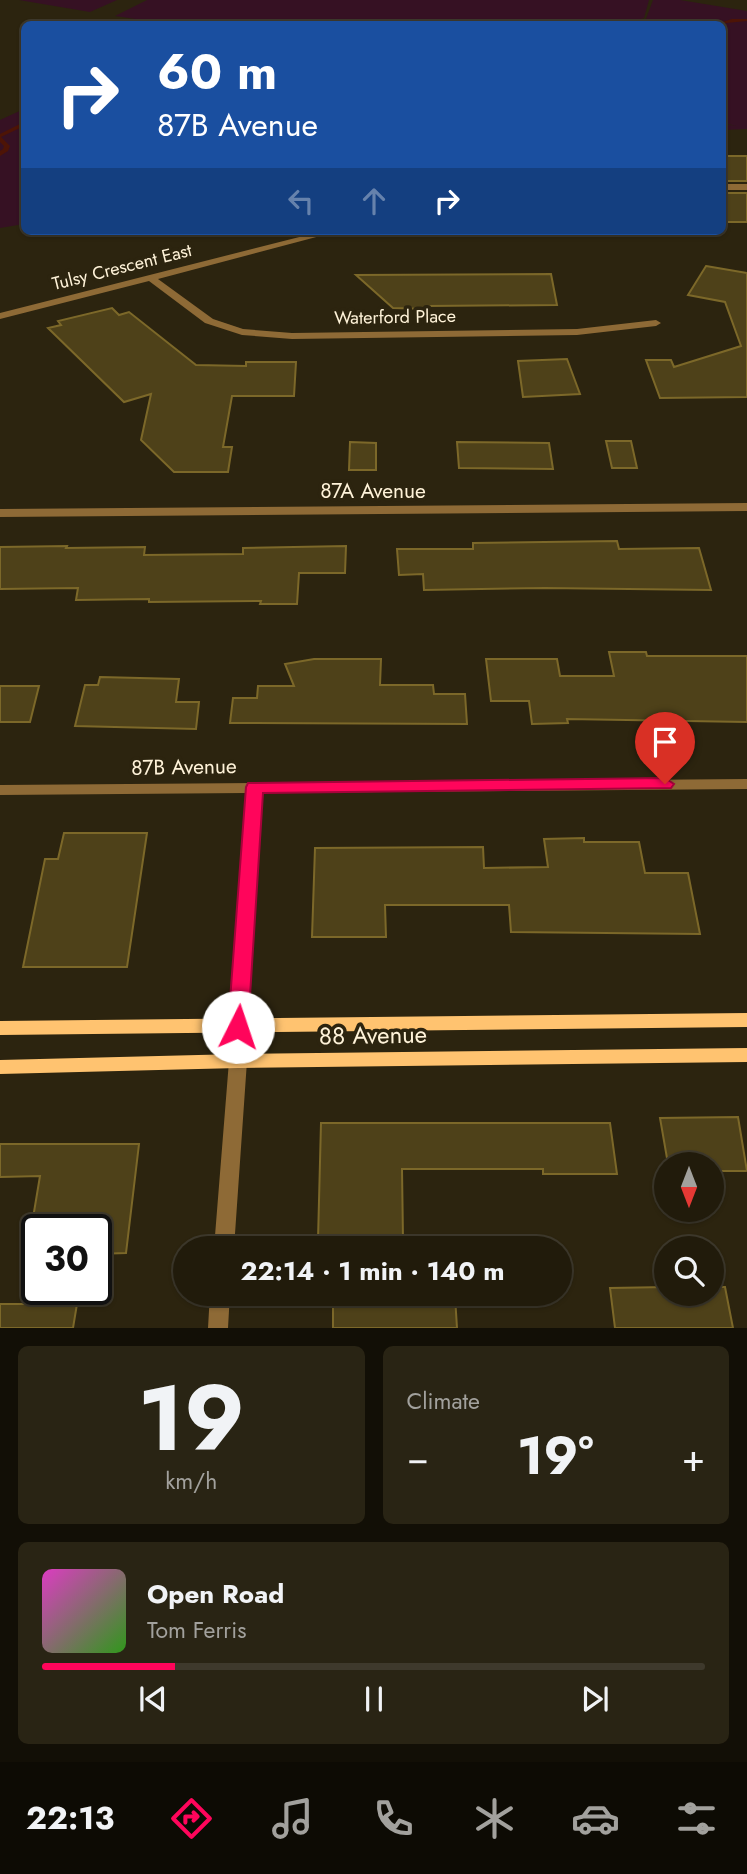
<!DOCTYPE html>
<meta charset="utf-8">
<style>
:root{--surface:#211b0b;--page:#292414;--text:#f1f3f6;--muted:#a2a19d;--line:#3e392c;--accent:#ff055b}
body{margin:0;font-family:Jost,sans-serif;background:var(--page);color:var(--text);height:100vh;display:flex;flex-direction:column;font-size:26px;white-space:nowrap}
*{box-sizing:border-box;margin:0}
p{font-size:23px;color:var(--muted)}
.icon{flex:none;width:38px;height:38px;fill:none;stroke:currentColor;stroke-width:2;stroke-linecap:round;stroke-linejoin:round}
.map{position:relative;height:1328px;overflow:hidden}
.drawer{display:flex;flex-direction:column;gap:18px;padding:18px;background:#120f06;flex:1}
.drawer>*{flex:none}
.hud{position:absolute;left:21px;top:21px;width:705px;height:214px;border-radius:10px;box-shadow:0 2px 5px #0004,0 0 0 2px var(--line);background:#1a4fa0;color:#fff;overflow:hidden}
.needle{width:46px;rotate:180deg}
.fabs{position:absolute;left:654px;top:1152px;display:grid;gap:14px}
.fabs a{display:grid;place-items:center;width:70px;height:70px;border-radius:50%;background:var(--surface);box-shadow:0 2px 5px #0004,0 0 0 2px var(--line);font-size:35px}
.speed{position:absolute;left:21px;top:1214px;display:flex;gap:14px;font-size:35px;font-weight:700;text-align:center}
.speed>*{display:grid;place-content:center;width:91px;height:91px;border-radius:50%;background:var(--surface);box-shadow:0 2px 5px #0004,0 0 0 2px var(--line);line-height:1}
.speed .limit{border:4px solid #111;border-radius:10px;background:#fff;color:#111}
.pin{position:absolute;display:grid;place-items:center;width:60px;height:60px;color:#fff;margin:-72px -30px;border-radius:50% 50% 50% 0;rotate:-45deg;box-shadow:0 0 7px #0007}
.pin .icon{rotate:45deg}
.me{position:absolute;width:77px;margin:-38px;rotate:4deg;stroke-linejoin:round;filter:drop-shadow(0 0 5px #0008)}
.turn{display:flex;align-items:center;gap:24px;height:147px;padding:0 21px;font-size:32px}
.turn .icon{width:91px;height:91px;stroke-width:2.5}
.turn b{display:block;font-size:49px;line-height:60px}
.lanes{display:flex;align-items:center;height:66px;padding:0 21px;background:#0003;justify-content:center;gap:35px;direction:ltr}
.lanes .off{opacity:.35}
.big{font-size:52px;font-weight:700;line-height:1.1}
.drawer .tile{flex:1;display:flex;flex-direction:column;justify-content:center;gap:10px;min-width:0;padding:0 24px;border-radius:10px;background:var(--page)}
.drawer .dial{align-items:center;gap:0}
.dial b{font-size:91px;line-height:1}
.song{display:flex;align-items:center;gap:21px}
.cover{width:84px;height:84px;border-radius:10px;background:linear-gradient(135deg,hsl(310 70% 55%),hsl(110 70% 35%))}
.played{height:7px;border-radius:4px;background:linear-gradient(90deg,var(--accent) 20%,var(--line) 20%)}
.keys{display:flex;justify-content:space-around;direction:ltr}
.heat{display:flex;justify-content:space-between;align-items:center;font-size:38px;direction:ltr}
.drawer .tiles{flex:1;display:grid;gap:18px;grid-template-columns:1fr 1fr}
.tile:last-child{grid-column:span 2}
.trip{position:absolute;left:173px;top:1236px;width:399px;height:70px;border-radius:35px;background:var(--surface);box-shadow:0 2px 5px #0004,0 0 0 2px var(--line);font-weight:700;line-height:70px;text-align:center}
.tabs{display:flex;height:112px;justify-content:space-around;align-items:center;background:#0d0b04;color:var(--muted)}
.tabs .icon{width:49px;height:49px}
.tabs .current{color:var(--accent)}
.tabs b{font-size:32px;color:var(--text)}
.map>svg:first-child{display:block}
.green{fill:#361123}
.lines{fill:none;stroke-linecap:round;stroke-linejoin:round}
.stream{fill:#4d1406;fill-rule:evenodd}
.building{fill:#4e4119;stroke:#7c6829;stroke-width:2}
.minor{fill:#8e6a36;fill-rule:evenodd}
.secondary{fill:#ffc370;fill-rule:evenodd}
.route{fill:#ff055b;stroke:#a6033b;stroke-width:2}
.labels{text-anchor:middle;dominant-baseline:central;stroke-width:7;stroke-linejoin:round;paint-order:stroke}
.far-street-label{font-size:18px;fill:#fff3d9;stroke:#2c240f}
.street-label{font-size:21px;fill:#fff3d9;stroke:#2c240f}
.near-street-label{font-size:24px;fill:#fff3d9;stroke:#2c240f}
</style>
<div class="map">
<svg width="747" height="1328" viewBox="0 0 747 1328">
<rect width="100%" height="100%" fill="#2c240f"/>
<!-- green -->
<path class="green" d="M 19,0 L 117,0 L 90,12 Z
M 147,0 L 649,0 L 644,18 L 623,24 L 170,24 L 115,16 Z
M 653,0 L 680,0 L 747,11 L 747,129 L 723,130 L 723,124 L 737,126 L 723,123 L 723,24 L 629,24 L 646,19 Z
M 24,109 L 24,224 L 0,228 L 0,120 Z"/>
<g class="lines">
<!-- stream -->
<path class="stream" d="M 732,19 L 747,19 L 747,21 L 716,24 Z
M 24,122 L 24,126 L 1,137 L 10,146 L 8,151 L 0,156 L 0,151 L 3,149 L 4,146 L 0,142 L 0,134 Z"/>
</g>
<!-- building -->
<path class="building" d="M 723,156 L 747,156 L 747,181 L 723,181 Z
M 723,193 L 747,193 L 747,222 L 723,222 Z
M 706,266 L 747,273 L 747,397 L 660,398 L 646,360 L 671,360 L 674,367 L 741,346 L 725,302 L 688,295 Z
M 551,274 L 557,305 L 427,306 L 427,309 L 393,308 L 356,275 Z
M 112,308 L 119,315 L 129,312 L 196,365 L 246,366 L 246,362 L 296,362 L 294,396 L 232,396 L 223,447 L 232,447 L 228,472 L 174,472 L 141,440 L 151,394 L 124,402 L 48,328 L 61,325 L 58,321 Z
M 567,359 L 580,394 L 523,397 L 518,361 Z
M 606,441 L 631,441 L 637,468 L 612,468 Z
M 350,442 L 376,443 L 376,470 L 349,470 Z
M 457,442 L 549,443 L 553,469 L 459,468 Z
M 617,541 L 619,549 L 699,548 L 711,590 L 545,588 L 424,590 L 423,574 L 399,575 L 397,549 L 473,549 L 473,543 Z
M 67,546 L 66,548 L 145,547 L 144,555 L 243,554 L 243,548 L 346,546 L 345,573 L 299,573 L 297,604 L 260,604 L 261,601 L 149,602 L 149,599 L 76,600 L 78,588 L 0,589 L 0,547 Z
M 609,652 L 646,652 L 647,656 L 747,656 L 747,722 L 567,719 L 568,723 L 532,724 L 529,701 L 491,701 L 486,659 L 557,659 L 560,676 L 614,676 Z
M 314,659 L 381,659 L 380,685 L 433,685 L 434,694 L 465,694 L 467,724 L 230,723 L 233,698 L 257,698 L 258,686 L 294,686 L 285,664 Z
M 100,677 L 179,679 L 176,702 L 199,702 L 196,729 L 75,726 L 85,685 L 98,685 Z
M 0,686 L 39,686 L 30,722 L 0,722 Z
M 64,833 L 147,833 L 127,967 L 23,967 L 45,859 L 58,859 Z
M 584,838 L 584,842 L 639,842 L 645,873 L 688,873 L 700,934 L 511,932 L 509,905 L 385,905 L 386,937 L 312,937 L 315,848 L 483,847 L 484,868 L 548,867 L 544,839 Z
M 738,1117 L 747,1171 L 712,1171 L 712,1164 L 668,1164 L 660,1118 Z
M 321,1123 L 610,1123 L 617,1174 L 543,1174 L 543,1169 L 402,1169 L 403,1240 L 318,1240 Z
M 0,1144 L 139,1144 L 126,1253 L 96,1254 L 96,1230 L 31,1230 L 40,1176 L 0,1177 Z
M 667,1287 L 667,1293 L 712,1293 L 712,1287 L 725,1287 L 733,1328 L 615,1328 L 610,1288 Z
M 455,1296 L 457,1328 L 333,1328 L 333,1298 Z
M 0,1304 L 77,1304 L 73,1328 L 0,1328 Z"/>
<g class="lines">
<!-- minor -->
<path class="minor" d="M 723,184 L 747,184 L 747,190 L 723,190 Z
M 323,231 L 339,231 L 158,279 L 213,319 L 243,329 L 292,333 L 577,329 L 656,320 L 661,323 L 656,326 L 577,335 L 292,339 L 242,335 L 205,323 L 149,281 L 0,319 L 0,313 Z
M 747,503 L 747,511 L 0,517 L 0,509 Z
M 747,779 L 747,789 L 261,793 L 247,1027 L 244,1032 L 238,1034 L 232,1032 L 229,1027 L 246,793 L 0,795 L 0,785 Z
M 238,1054 L 244,1056 L 247,1061 L 234,1248 L 214,1248 L 229,1061 L 232,1056 Z
M 210,1293 L 230,1293 L 228,1328 L 208,1328 Z"/>
<!-- secondary -->
<path class="secondary" d="M 747,1013 L 747,1027 L 0,1035 L 0,1021 Z
M 747,1048 L 747,1062 L 238,1068 L 0,1074 L 0,1060 L 238,1054 Z"/>
</g>
<!-- route -->
<path class="route" d="M 665,778 L 674,784 L 671,788 L 263,793 L 248,1027 L 245,1032 L 238,1035 L 231,1032 L 228,1027 L 246,787 L 248,783 Z"/>
<g class="labels">
<!-- far-street labels -->
<g class="far-street-label">
<text transform="translate(122 267) rotate(-14)">Tulsy Crescent East</text>
<text transform="translate(395 317) rotate(-1)">Waterford Place</text>
</g>
<!-- street labels -->
<g class="street-label">
<text x="373" y="491">87A Avenue</text>
<text transform="translate(184 767) rotate(-1)">87B Avenue</text>
</g>
<!-- near-street labels -->
<g class="near-street-label">
<text transform="translate(373 1035) rotate(-1)">88 Avenue</text>
</g>
</g>
</svg>
<div class="fabs">
<a><svg class="needle" viewBox="-14 -14 28 28"><path d="M0-13l5 13h-10z" fill="#e53935"/><path d="M0 13l5-13h-10z" fill="#a2a19d"/></svg></a>
<a><svg class="icon" aria-label="search" viewBox="0 0 24 24"><circle cx="10" cy="10" r="6"/><path d="M15 15l6 6"/></svg></a>
</div>
<div class="speed"><div class="limit">30</div></div>
<div class="pin" style="left:665px;top:784px;background:#d93025"><svg class="icon" aria-label="arrive" viewBox="0 0 24 24"><path d="M6 21V4h12l-3 4 3 4H6"/></svg></div>
<svg class="me" style="left:238px;top:1027px" viewBox="-20 -20 40 40"><circle r="19" fill="#fff"/><path d="M0-13L10 11 0 6-10 11z" fill="#ff055b"/></svg>
<div class="trip">22:14 · 1 min · 140 m</div>
<div class="hud">
<div class="turn"><svg class="icon" aria-label="right" viewBox="0 0 24 24"><path d="M7 20v-9h11M14 6l5 5-5 5"/></svg><div><b>60 m</b>87B Avenue</div></div>
<div class="lanes"><svg class="icon off" aria-label="left" viewBox="0 0 24 24"><path d="M17 20v-9H6M10 6l-5 5 5 5"/></svg><svg class="icon off" aria-label="ahead" viewBox="0 0 24 24"><path d="M12 20V5M6 11l6-6 6 6"/></svg><svg class="icon" aria-label="right" viewBox="0 0 24 24"><path d="M7 20v-9h11M14 6l5 5-5 5"/></svg></div>
</div>
</div>
<section class="drawer">
<div class="tiles">
<div class="tile dial"><b>19</b><p>km/h</p></div>
<div class="tile"><p>Climate</p>
<div class="heat"><a>−</a><b class="big">19°</b><a>+</a></div>
</div>
<div class="tile">
<div class="song"><i class="cover"></i><div><b>Open Road</b><p>Tom Ferris</p></div></div>
<div class="played"></div>
<div class="keys"><svg class="icon" aria-label="previous" viewBox="0 0 24 24"><path d="M18 5L8 12l10 7zM5 5v14"/></svg><svg class="icon" aria-label="pause" viewBox="0 0 24 24"><path d="M8 5v14M16 5v14"/></svg><svg class="icon" aria-label="next" viewBox="0 0 24 24"><path d="M6 5l10 7-10 7zM19 5v14"/></svg></div>
</div>
</div>
</section>
<nav class="tabs">
<b>22:13</b>
<svg class="icon current" aria-label="directions" viewBox="0 0 24 24"><path d="M12 3l9 9-9 9-9-9zM9 14v-3h6M13 9l2 2-2 2"/></svg>
<svg class="icon" aria-label="music" viewBox="0 0 24 24"><path d="M9 18V5l10-2v13"/><circle cx="6" cy="18" r="3"/><circle cx="16" cy="16" r="3"/></svg>
<svg class="icon" aria-label="phone" viewBox="0 0 24 24"><path d="M5 4h4l2 5-3 2q2 4 5 5l2-3 5 2v4C11 20 4 13 5 4z"/></svg>
<svg class="icon" aria-label="climate" viewBox="0 0 24 24"><path d="M12 3v18M4 7l16 10M4 17L20 7"/></svg>
<svg class="icon" aria-label="car" viewBox="0 0 24 24"><path d="M5 17H2v-5l4-1 3-4h7l3 4 3 1v5h-3M9 17h6M6 11h13"/><circle cx="7" cy="17" r="2"/><circle cx="17" cy="17" r="2"/></svg>
<svg class="icon" aria-label="filters" viewBox="0 0 24 24"><path d="M4 7h16M4 17h16"/><circle cx="9" cy="7" r="2"/><circle cx="15" cy="17" r="2"/></svg>
</nav>
